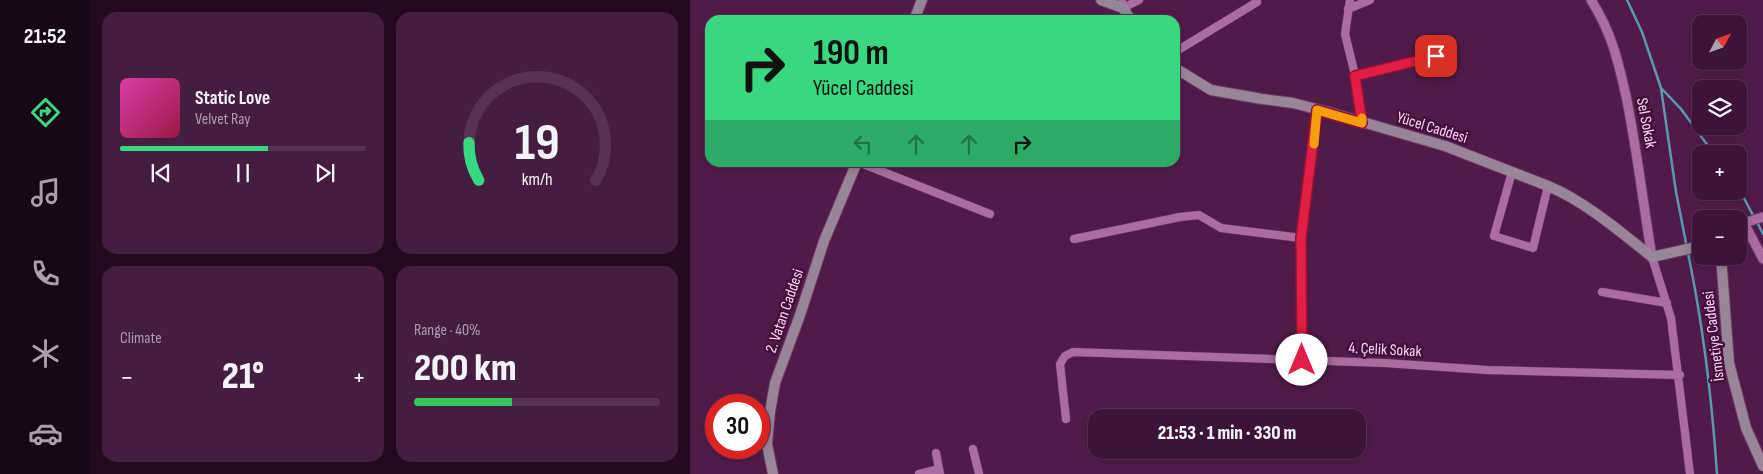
<!DOCTYPE html>
<meta charset="utf-8">
<style>
:root{--surface:#3d1437;--page:#441d3f;--text:#f1f3f6;--muted:#ad9ead;--line:#563352;--accent:#37d880}
body{margin:0;font-family:"Sofia Sans Condensed",sans-serif;background:var(--page);color:var(--text);height:100vh;display:flex;flex-direction:column;font-size:19px;white-space:nowrap}
*{box-sizing:border-box;margin:0}
p{font-size:16px;color:var(--muted)}
.icon{flex:none;width:28px;height:28px;fill:none;stroke:currentColor;stroke-width:2;stroke-linecap:round;stroke-linejoin:round}
.map{position:relative;flex:1;overflow:hidden}
.sheet{display:flex;flex-direction:column;gap:12px;padding:12px;background:#220b1e;width:600px}
.sheet>*{flex:none}
.top-card{position:absolute;left:15px;top:15px;width:475px;height:152px;border-radius:15px;box-shadow:0 2px 8px #0003,0 0 0 1px var(--line);background:#37d880;color:#111;overflow:hidden}
.needle{width:32px;rotate:49deg}
.tools{position:absolute;left:1002px;top:15px;display:grid;gap:10px}
.tools a{display:grid;place-items:center;width:55px;height:55px;border-radius:10px;background:var(--surface);box-shadow:0 2px 8px #0003,0 0 0 1px var(--line);font-size:25px}
.speed{position:absolute;left:15px;top:394px;display:flex;gap:10px;font-size:25px;font-weight:700;text-align:center}
.speed>*{display:grid;place-content:center;width:65px;height:65px;border-radius:50%;background:var(--surface);box-shadow:0 2px 8px #0003,0 0 0 1px var(--line);line-height:1}
.speed .limit{border:8px solid #d22;background:#fff;color:#111}
.pin{position:absolute;display:grid;place-items:center;width:42px;height:42px;color:#fff;margin:-21px;border-radius:10px;box-shadow:0 2px 8px #0006}
.me{position:absolute;width:55px;margin:-28px;rotate:0deg;stroke-linejoin:round;filter:drop-shadow(0 0 4px #0008)}
.turn{display:flex;align-items:center;gap:18px;height:105px;padding:0 25px;font-size:22px}
.turn .icon{width:65px;height:65px;stroke-width:2.5}
.turn b{display:block;font-size:35px;line-height:42px}
.lanes{display:flex;align-items:center;height:48px;padding:0 25px;background:#0003;justify-content:center;gap:25px;direction:ltr}
.lanes .off{opacity:.35}
.big{font-size:38px;font-weight:800;line-height:1.1}
.sheet .widget{flex:1;display:flex;flex-direction:column;justify-content:center;gap:8px;min-width:0;padding:0 18px;border-radius:15px;background:var(--page)}
.sheet .dial{align-items:center;gap:0}
.dial svg{height:130px;overflow:visible;fill:none;stroke:var(--line);stroke-width:7;stroke-linecap:round;text-anchor:middle}
.dial text{fill:var(--text);stroke:none}
.song{display:flex;align-items:center;gap:15px}
.cover{width:60px;height:60px;border-radius:8px;background:linear-gradient(135deg,hsl(320 70% 55%),hsl(340 70% 35%))}
.played{height:5px;border-radius:2px;background:linear-gradient(90deg,var(--accent) 60%,var(--line) 60%)}
.keys{display:flex;justify-content:space-around;direction:ltr}
.heat{display:flex;justify-content:space-between;align-items:center;font-size:28px;direction:ltr}
.charge{height:8px;border-radius:4px;background:linear-gradient(90deg,#34c759 40%,var(--line) 0)}
.sheet .tiles{flex:1;display:grid;gap:12px;grid-template-columns:repeat(2,1fr)}
.trip{position:absolute;left:398px;top:409px;width:278px;height:50px;border-radius:15px;background:var(--surface);box-shadow:0 2px 8px #0003,0 0 0 1px var(--line);font-weight:800;line-height:50px;text-align:center}
main{display:flex;flex:1;min-height:0}
.tabs{display:flex;flex-direction:column;width:90px;justify-content:space-around;align-items:center;background:#180816;color:var(--muted)}
.tabs .icon{width:35px;height:35px}
.tabs .on{color:var(--accent)}
.tabs b{font-size:22px;color:var(--text)}
.map>svg:first-child{display:block}
.lines{fill:none;stroke-linecap:round;stroke-linejoin:round}
.stream{stroke:#589ab0;stroke-width:2.5}
.minor-casing{stroke:#6c3c65;stroke-width:9}
.tertiary-casing{stroke:#6c3c65;stroke-width:11}
.secondary-casing{stroke:#6c3c65;stroke-width:12}
.minor{stroke:#ab6d9f;stroke-width:8}
.tertiary{stroke:#ab6d9f;stroke-width:9}
.secondary{stroke:#988598;stroke-width:10}
.route-casing{stroke:#92132f;stroke-width:12}
.route{stroke:#e11d48;stroke-width:9}
.slow{stroke:#f59e0b;stroke-width:9}
.labels{text-anchor:middle;dominant-baseline:central;stroke-width:5;stroke-linejoin:round;paint-order:stroke}
.street-label{font-size:16px;fill:#f8d6f1;stroke:#460f3e}
</style>
<main>
<nav class="tabs">
<b>21:52</b>
<svg class="icon on" aria-label="directions" viewBox="0 0 24 24"><path d="M12 3l9 9-9 9-9-9zM9 14v-3h6M13 9l2 2-2 2"/></svg>
<svg class="icon" aria-label="music" viewBox="0 0 24 24"><path d="M9 18V5l10-2v13"/><circle cx="6" cy="18" r="3"/><circle cx="16" cy="16" r="3"/></svg>
<svg class="icon" aria-label="phone" viewBox="0 0 24 24"><path d="M5 4h4l2 5-3 2q2 4 5 5l2-3 5 2v4C11 20 4 13 5 4z"/></svg>
<svg class="icon" aria-label="climate" viewBox="0 0 24 24"><path d="M12 3v18M4 7l16 10M4 17L20 7"/></svg>
<svg class="icon" aria-label="car" viewBox="0 0 24 24"><path d="M5 17H2v-5l4-1 3-4h7l3 4 3 1v5h-3M9 17h6M6 11h13"/><circle cx="7" cy="17" r="2"/><circle cx="17" cy="17" r="2"/></svg>
</nav>
<section class="sheet">
<div class="tiles">
<div class="widget">
<div class="song"><i class="cover"></i><div><b>Static Love</b><p>Velvet Ray</p></div></div>
<div class="played"></div>
<div class="keys"><svg class="icon" aria-label="previous" viewBox="0 0 24 24"><path d="M18 5L8 12l10 7zM5 5v14"/></svg><svg class="icon" aria-label="pause" viewBox="0 0 24 24"><path d="M8 5v14M16 5v14"/></svg><svg class="icon" aria-label="next" viewBox="0 0 24 24"><path d="M6 5l10 7-10 7zM19 5v14"/></svg></div>
</div>
<div class="widget dial"><svg viewBox="0 0 100 80">
<path d="M14 69A42 42 0 1 1 86 69"/>
<path d="M14 69A42 42 0 0 1 8 46" stroke="#37d880"/>
<text x="50" y="56" font-size="32" font-weight="700">19</text>
<text x="50" y="72" font-size="11">km/h</text>
</svg></div>
<div class="widget"><p>Climate</p>
<div class="heat"><a>−</a><b class="big">21°</b><a>+</a></div>
</div>
<div class="widget"><p>Range · 40%</p><b class="big">200 km</b><div class="charge"></div></div>
</div>
</section>
<div class="map">
<svg width="1073" height="474" viewBox="0 0 1073 474">
<rect width="100%" height="100%" fill="#511b49"/>
<g class="lines">
<!-- stream -->
<path class="stream" d="M 937,0 L 952,32 L 971,88 L 986,192 L 997,248
M 972,89 L 991,109 L 1024,154
M 1049,189 L 1064,217
M 1067,222 L 1073,234
M 998,253 C 1013,325 1022,400 1027,474"/>
<!-- minor casing -->
<g class="minor-casing">
<path id="minor" d="M 432,0 L 433,8 L 449,0
M 660,0 L 655,34 L 665,75 L 672,123
M 658,9 L 680,0
M 485,52 L 567,2
M 665,75 L 746,56
M 168,162 L 300,214
M 822,172 L 804,236 L 843,248 L 858,186
M 384,239 L 490,217 L 509,215 L 531,228 L 611,238
M 962,257 L 981,318 L 1000,474
M 912,292 L 977,303
M 612,361 L 611,238 L 619,185 L 627,110
M 376,419 L 370,364 L 375,356 L 383,352 L 695,363 L 797,370 L 990,375
M 283,449 L 289,474
M 246,453 L 250,474
M 229,474 L 249,469"/>
</g>
<!-- tertiary casing -->
<g class="tertiary-casing">
<path id="tertiary" d="M 901,0 C 921,31 928,60 936,96 C 947,149 953,203 962,257
M 1073,217 L 1054,223 L 1073,259"/>
</g>
<!-- secondary casing -->
<g class="secondary-casing">
<path id="secondary" d="M 411,0 L 433,8 L 441,20
M 224,20 L 232,0
M 485,68 L 521,90 L 572,99 L 603,103 L 638,112 L 755,146 L 858,186 C 893,200 932,233 962,257 L 1011,246
M 1049,227 L 1054,223
M 1031,256 L 1039,363 L 1056,428 L 1073,466
M 83,474 L 77,444 L 80,412 L 85,383 L 110,315 L 134,241 L 167,162"/>
</g>
<!-- minor -->
<use href="#minor" class="minor"/>
<!-- tertiary -->
<use href="#tertiary" class="tertiary"/>
<!-- secondary -->
<use href="#secondary" class="secondary"/>
</g>
<g class="lines">
<!-- route casing -->
<g class="route-casing">
<path id="route" d="M 612,360 L 611,238 L 627,110 L 672,123 L 665,76 L 746,56"/>
</g>
<!-- route -->
<use href="#route" class="route"/>
<!-- slow -->
<path class="slow" d="M 624,144 L 627,110 L 672,123 L 672,118"/>
</g>
<g class="labels">
<!-- street labels -->
<g class="street-label">
<text transform="translate(956 123) rotate(79)">Sel Sokak</text>
<text transform="translate(742 128) rotate(17)">Yücel Caddesi</text>
<text transform="translate(95 311) rotate(-71)">2. Vatan Caddesi</text>
<text transform="translate(1024 336) rotate(-97)">İsmetiye Caddesi</text>
<text transform="translate(695 350) rotate(3)">4. Çelik Sokak</text>
</g>
</g>
</svg>
<div class="tools">
<a><svg class="needle" viewBox="-14 -14 28 28"><path d="M0-13l5 13h-10z" fill="#e53935"/><path d="M0 13l5-13h-10z" fill="#ad9ead"/></svg></a>
<a><svg class="icon" aria-label="layers" viewBox="0 0 24 24"><path d="M12 4l9 5-9 5-9-5zM3 14l9 5 9-5"/></svg></a>
<a>+</a>
<a>−</a>
</div>
<div class="speed"><div class="limit">30</div></div>
<div class="pin" style="left:746px;top:56px;background:#d93025"><svg class="icon" aria-label="arrive" viewBox="0 0 24 24"><path d="M6 21V4h12l-3 4 3 4H6"/></svg></div>
<svg class="me" style="left:612px;top:360px" viewBox="-20 -20 40 40"><circle r="19" fill="#fff"/><path d="M0-13L10 11 0 6-10 11z" fill="#e11d48"/></svg>
<div class="trip">21:53 · 1 min · 330 m</div>
<div class="top-card">
<div class="turn"><svg class="icon" aria-label="right" viewBox="0 0 24 24"><path d="M7 20v-9h11M14 6l5 5-5 5"/></svg><div><b>190 m</b>Yücel Caddesi</div></div>
<div class="lanes"><svg class="icon off" aria-label="left" viewBox="0 0 24 24"><path d="M17 20v-9H6M10 6l-5 5 5 5"/></svg><svg class="icon off" aria-label="ahead" viewBox="0 0 24 24"><path d="M12 20V5M6 11l6-6 6 6"/></svg><svg class="icon off" aria-label="ahead" viewBox="0 0 24 24"><path d="M12 20V5M6 11l6-6 6 6"/></svg><svg class="icon" aria-label="right" viewBox="0 0 24 24"><path d="M7 20v-9h11M14 6l5 5-5 5"/></svg></div>
</div>
</div>
</main>
